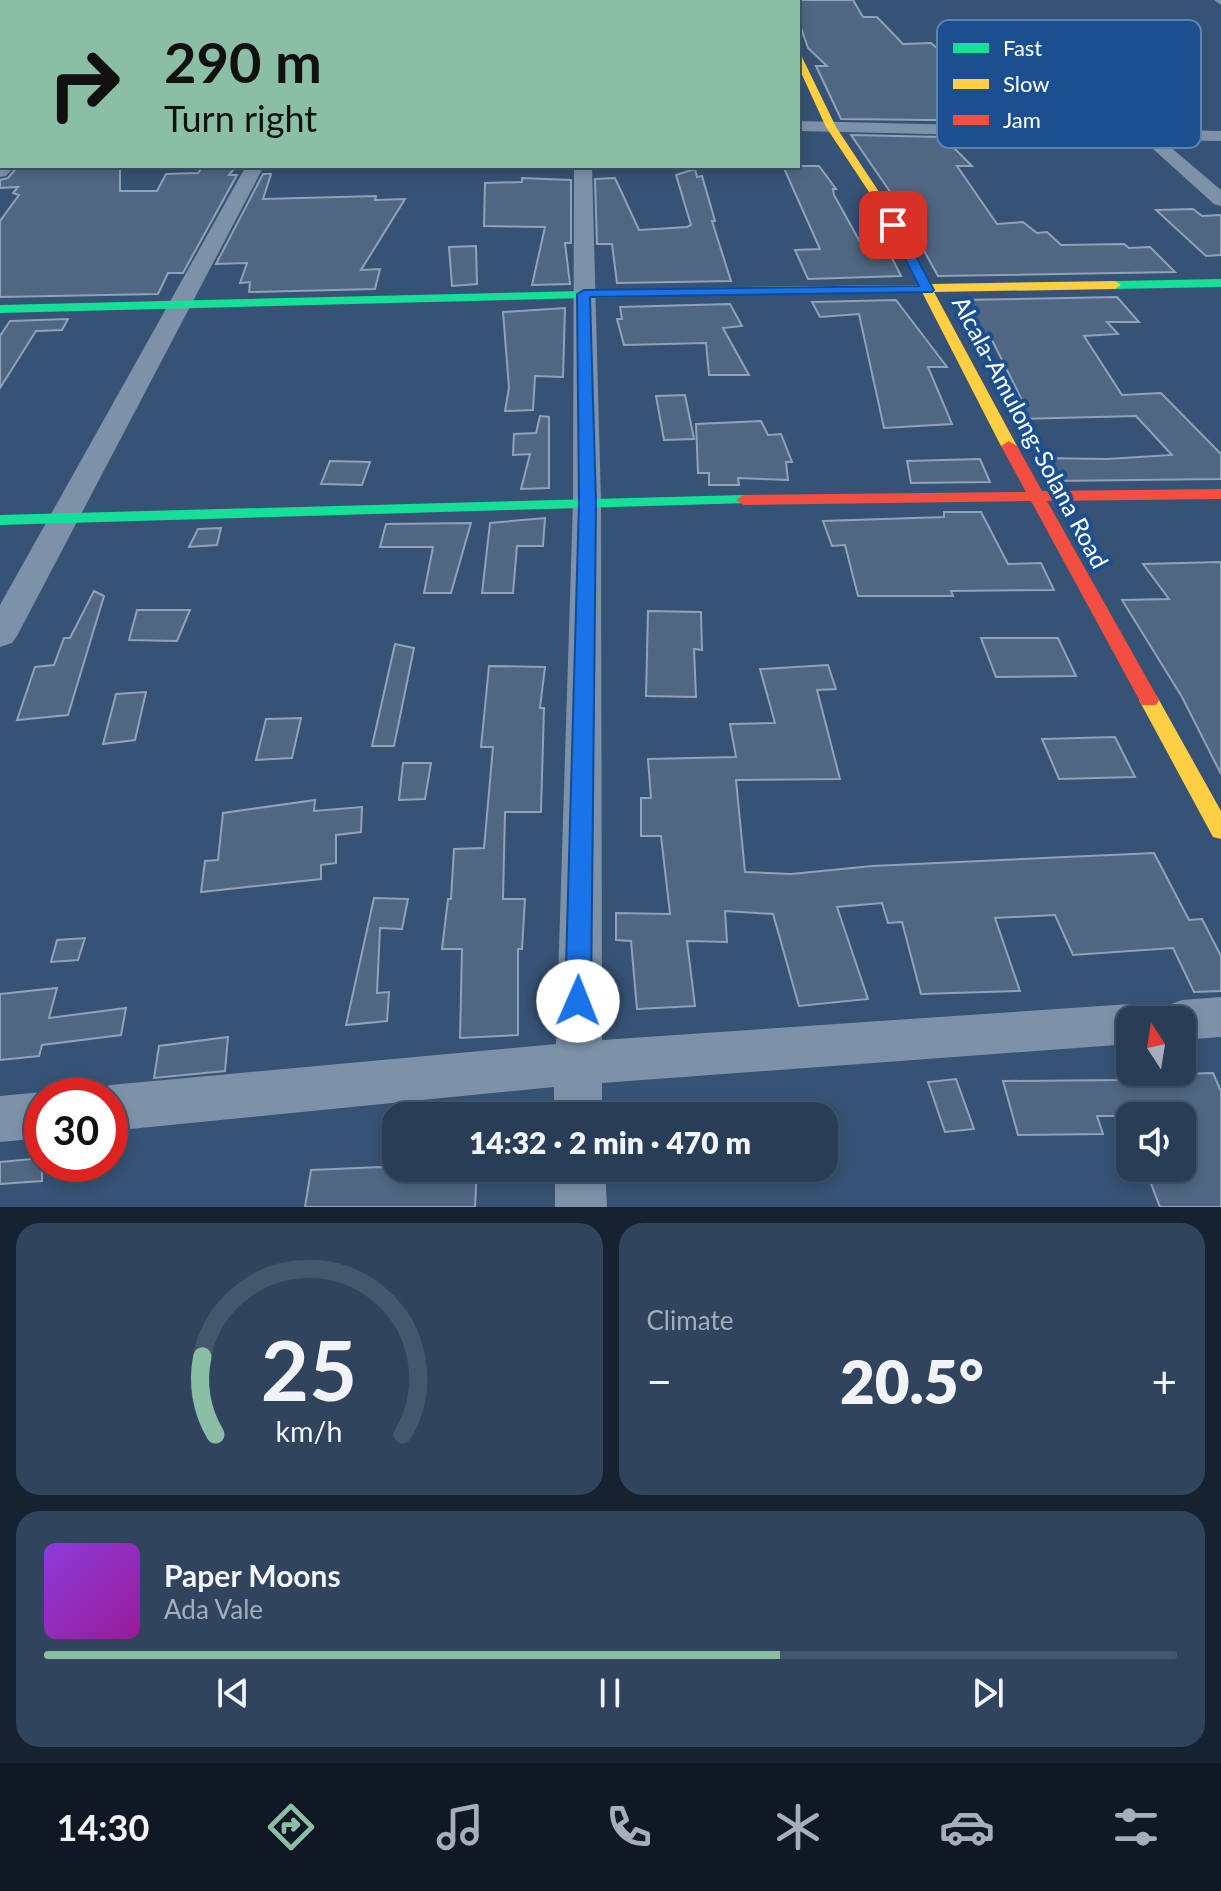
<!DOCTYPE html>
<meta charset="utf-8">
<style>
:root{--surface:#283e57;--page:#30455d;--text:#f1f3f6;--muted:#a5aeba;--line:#44576d;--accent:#8abfa5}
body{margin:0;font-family:Lato,sans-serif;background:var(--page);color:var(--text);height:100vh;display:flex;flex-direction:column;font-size:30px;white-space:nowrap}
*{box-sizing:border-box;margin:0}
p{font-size:26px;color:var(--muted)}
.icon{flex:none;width:44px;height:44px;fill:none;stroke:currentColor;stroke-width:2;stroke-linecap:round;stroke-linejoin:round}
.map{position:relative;height:1207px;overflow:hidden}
.panel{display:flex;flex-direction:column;gap:16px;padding:16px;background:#162230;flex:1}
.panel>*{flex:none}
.top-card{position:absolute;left:0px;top:0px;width:800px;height:168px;box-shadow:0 4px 12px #0003,0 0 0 2px var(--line);background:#8abfa5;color:#111;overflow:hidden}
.needle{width:52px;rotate:348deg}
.buttons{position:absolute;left:1116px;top:1006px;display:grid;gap:16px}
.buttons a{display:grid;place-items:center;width:80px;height:80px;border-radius:16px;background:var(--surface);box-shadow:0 4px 12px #0003,0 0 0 2px var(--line);font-size:40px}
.speed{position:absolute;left:24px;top:1078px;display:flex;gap:16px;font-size:40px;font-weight:700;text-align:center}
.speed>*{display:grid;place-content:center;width:104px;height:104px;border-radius:50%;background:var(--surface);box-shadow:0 4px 12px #0003,0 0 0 2px var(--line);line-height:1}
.speed .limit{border:12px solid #d22;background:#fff;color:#111}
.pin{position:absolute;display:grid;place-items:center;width:68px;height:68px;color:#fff;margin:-34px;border-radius:16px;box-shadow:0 4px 12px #0006}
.me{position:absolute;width:88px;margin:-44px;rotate:1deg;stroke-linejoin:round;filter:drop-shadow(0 0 6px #0008)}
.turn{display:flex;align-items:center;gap:28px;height:168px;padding:0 32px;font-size:36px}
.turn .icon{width:104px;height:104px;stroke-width:2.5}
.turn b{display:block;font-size:56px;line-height:68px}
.big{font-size:60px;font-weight:800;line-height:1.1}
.panel .card{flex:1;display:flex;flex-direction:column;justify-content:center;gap:12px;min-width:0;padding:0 28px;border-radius:24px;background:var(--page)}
.panel .dial{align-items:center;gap:0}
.dial svg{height:208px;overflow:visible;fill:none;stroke:var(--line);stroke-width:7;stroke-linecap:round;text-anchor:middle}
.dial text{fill:var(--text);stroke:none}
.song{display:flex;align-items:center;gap:24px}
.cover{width:96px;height:96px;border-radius:12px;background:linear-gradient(135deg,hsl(270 70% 55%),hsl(300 70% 35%))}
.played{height:8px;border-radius:4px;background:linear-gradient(90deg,var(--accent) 65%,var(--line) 65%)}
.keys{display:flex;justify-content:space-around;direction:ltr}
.heat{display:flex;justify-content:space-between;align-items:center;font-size:44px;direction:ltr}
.panel .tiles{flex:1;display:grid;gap:16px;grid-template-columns:1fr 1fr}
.card:last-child{grid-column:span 2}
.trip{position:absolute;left:382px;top:1102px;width:456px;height:80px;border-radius:24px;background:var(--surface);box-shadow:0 4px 12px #0003,0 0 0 2px var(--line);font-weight:800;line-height:80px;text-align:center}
.tabs{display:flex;height:128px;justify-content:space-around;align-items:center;background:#101923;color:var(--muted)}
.tabs .icon{width:56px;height:56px}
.tabs .selected{color:var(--accent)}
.tabs b{font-size:36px;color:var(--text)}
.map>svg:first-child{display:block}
.building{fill:#506783;stroke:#92a2b6;stroke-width:2}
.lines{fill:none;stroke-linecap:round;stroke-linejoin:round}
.street{fill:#7d92a8;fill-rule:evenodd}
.fast{fill:#16e098;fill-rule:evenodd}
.slow{fill:#ffcf43;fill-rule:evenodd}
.jam{fill:#f24e42;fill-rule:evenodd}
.route{fill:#1a73e8;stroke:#114b97;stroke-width:2}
.labels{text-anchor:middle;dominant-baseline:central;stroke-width:8;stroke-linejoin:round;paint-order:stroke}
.street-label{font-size:24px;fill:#fff;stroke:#1b4f8f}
.key{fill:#1b4f8f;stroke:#5f84b1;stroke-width:2}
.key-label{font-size:22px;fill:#fff}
</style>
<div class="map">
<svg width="1221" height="1207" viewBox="0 0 1221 1207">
<rect width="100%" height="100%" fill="#365274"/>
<!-- building -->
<path class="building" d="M 798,0 L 853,0 L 863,17 L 877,17 L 903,44 L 931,43 L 938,49 L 992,51 L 1016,72 L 984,74 L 1025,121 L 841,119 L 816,66 L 827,66 L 808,48 L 798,19 Z
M 851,135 L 943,137 L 972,166 L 957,166 L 997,224 L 1023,222 L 1037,233 L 1047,232 L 1061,245 L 1124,244 L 1129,248 L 1150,247 L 1175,272 L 938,276 L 913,231 L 924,231 L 893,196 Z
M 18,166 L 120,166 L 120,191 L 157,191 L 166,174 L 198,173 L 203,166 L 227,166 L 226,169 L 234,169 L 229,175 L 237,175 L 183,273 L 168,273 L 158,294 L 0,297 L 0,221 L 19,195 L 13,193 L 18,187 L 0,188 L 0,180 L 8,178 Z
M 783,166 L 819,166 L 836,189 L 833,189 L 834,195 L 865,251 L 888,250 L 901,276 L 808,279 L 795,250 L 820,249 Z
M 695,169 L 697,177 L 702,176 L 715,221 L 712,221 L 731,281 L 617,283 L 612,244 L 597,244 L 595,179 L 615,178 L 639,230 L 687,227 L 691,225 L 676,175 Z
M 263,174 L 271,174 L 263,199 L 376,196 L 375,200 L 405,199 L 361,270 L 380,269 L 375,289 L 249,292 L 250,282 L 240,283 L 247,263 L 216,264 Z
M 522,178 L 571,180 L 571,243 L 565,243 L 570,284 L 532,285 L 545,227 L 484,226 L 485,183 L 522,182 Z
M 1193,209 L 1202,216 L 1221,215 L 1221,255 L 1206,256 L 1156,210 Z
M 476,246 L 477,284 L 452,286 L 449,247 Z
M 1117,297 L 1139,322 L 1107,322 L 1118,334 L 1084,336 L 1122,395 L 1161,393 L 1221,454 L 1221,479 L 1053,481 L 1039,458 L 1107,459 L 1172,455 L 1136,416 L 1018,419 L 1005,399 L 1021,398 L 989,334 L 980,334 L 959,300 Z
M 896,300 L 947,367 L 928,367 L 952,424 L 884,428 L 859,314 L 820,317 L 812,302 Z
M 730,304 L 742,326 L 723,328 L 749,375 L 709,375 L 706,343 L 624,345 L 617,319 L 622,319 L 620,307 Z
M 565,308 L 563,377 L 535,376 L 533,410 L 505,411 L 509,388 L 503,312 Z
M 68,319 L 62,330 L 36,331 L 0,388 L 0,336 L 10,321 Z
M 685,395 L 694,439 L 664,440 L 656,396 Z
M 540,416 L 549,417 L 549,488 L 521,489 L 530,454 L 513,455 L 514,434 L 536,433 Z
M 761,421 L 768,435 L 781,434 L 792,462 L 786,462 L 788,480 L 738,478 L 739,485 L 709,485 L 709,473 L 698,473 L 696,424 Z
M 980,459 L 990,482 L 911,483 L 907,461 Z
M 330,461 L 370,462 L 362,485 L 321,484 Z
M 944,512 L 981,512 L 1008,564 L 1041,563 L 1054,590 L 951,591 L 953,596 L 858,596 L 845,545 L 832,546 L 823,521 L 944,517 Z
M 545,518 L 543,546 L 517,546 L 513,593 L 482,593 L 490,523 Z
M 471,523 L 451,593 L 424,593 L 433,547 L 380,547 L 386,524 Z
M 221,528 L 217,545 L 189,547 L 198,529 Z
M 1221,562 L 1221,774 L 1182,697 L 1122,600 L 1169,599 L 1143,564 Z
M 94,591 L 104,596 L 68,715 L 17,720 L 35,667 L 54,665 L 64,638 L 70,638 Z
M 137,610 L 190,610 L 177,641 L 129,640 Z
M 648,611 L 701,612 L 702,650 L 694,649 L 696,697 L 646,696 Z
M 981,638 L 1058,638 L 1076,676 L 996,677 Z
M 395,644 L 414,648 L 394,746 L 372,746 Z
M 828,665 L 836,689 L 817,690 L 840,779 L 736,780 L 745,872 L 791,874 L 872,866 L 1154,853 L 1189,920 L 1202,919 L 1221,956 L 1221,991 L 1194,992 L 1173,948 L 1073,955 L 1055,915 L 995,918 L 1020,991 L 921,994 L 902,922 L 888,923 L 882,903 L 837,907 L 868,999 L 799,1006 L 773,914 L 725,911 L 727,942 L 687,941 L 695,1006 L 637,1009 L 631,941 L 616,940 L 616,913 L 670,914 L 661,836 L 641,836 L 641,798 L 651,798 L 648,759 L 736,757 L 730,724 L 775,723 L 760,669 Z
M 489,666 L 545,667 L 540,708 L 544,708 L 541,812 L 505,812 L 503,899 L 525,899 L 522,949 L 518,949 L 518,1035 L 460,1038 L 462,949 L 442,949 L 448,899 L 451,899 L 454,849 L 484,848 L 493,747 L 481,747 Z
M 146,692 L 135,740 L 103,744 L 116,694 Z
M 301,718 L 292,758 L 256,760 L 266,719 Z
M 1115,737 L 1135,777 L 1059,779 L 1042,739 Z
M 403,763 L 431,763 L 425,799 L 399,800 Z
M 315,800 L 314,811 L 362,807 L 361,832 L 336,835 L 336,863 L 321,865 L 321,879 L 201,892 L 205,861 L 218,860 L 223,813 Z
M 374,898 L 408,899 L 402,929 L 380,928 L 377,993 L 389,992 L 387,1021 L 346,1025 Z
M 85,938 L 78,960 L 51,962 L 57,940 Z
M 57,988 L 49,1018 L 126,1008 L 121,1035 L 42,1045 L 39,1056 L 0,1060 L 0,994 Z
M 228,1037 L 225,1071 L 154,1078 L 159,1046 Z
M 1213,1073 L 1221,1091 L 1221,1207 L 1160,1207 L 1145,1168 L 1182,1168 L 1182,1116 L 1097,1116 L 1103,1134 L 1018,1135 L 1003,1081 L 1120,1080 L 1118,1076 Z
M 956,1079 L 974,1129 L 945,1132 L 928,1082 Z
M 42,1158 L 42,1181 L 0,1184 L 0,1162 Z
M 381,1167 L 477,1168 L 475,1207 L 305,1207 L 311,1170 Z"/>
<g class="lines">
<!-- street -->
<path class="street" d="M 1214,0 L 1221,0 L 1221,5 Z
M 0,103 L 2,103 L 2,113 L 0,113 Z
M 798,121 L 1221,131 L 1221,141 L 1162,140 L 1221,190 L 1221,206 L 1214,204 L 1142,139 L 798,131 Z
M 0,162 L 2,166 L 15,166 L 6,176 L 0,177 Z
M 246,166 L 264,166 L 17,636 L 12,643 L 0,647 L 0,605 Z
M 574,166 L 592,166 L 601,502 L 602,1040 L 1130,1004 L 1146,1010 L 1151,1020 L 1130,1020 L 1130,1044 L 602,1083 L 602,1116 L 554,1116 L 554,1087 L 110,1131 L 110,1096 L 91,1096 L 93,1092 L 110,1085 L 556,1044 L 573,502 Z
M 1221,997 L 1221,1037 L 1182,1040 L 1182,1020 L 1159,1020 L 1166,1006 L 1182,1000 Z
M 42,1092 L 52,1096 L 42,1096 L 42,1138 L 0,1142 L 0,1096 Z
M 555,1168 L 605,1168 L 607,1207 L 555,1207 Z"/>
<!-- fast -->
<path class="fast" d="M 1221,279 L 1221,287 L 1115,289 L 1109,285 L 1115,281 Z
M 744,287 L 748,288 L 748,294 L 0,313 L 0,305 Z
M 744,495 L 752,500 L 750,503 L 0,525 L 0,515 Z"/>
<!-- slow -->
<path class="slow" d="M 798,55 L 802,57 L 836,127 L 887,204 L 930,284 L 1115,281 L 1121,285 L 1115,289 L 934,292 L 1017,446 L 1014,449 L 1004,449 L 1001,446 L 922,292 L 744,295 L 738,291 L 744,287 L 918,285 L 877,204 L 826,127 L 798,66 Z
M 1149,693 L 1156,695 L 1159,700 L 1221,811 L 1221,839 L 1213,837 L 1139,700 L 1142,695 Z"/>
<!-- jam -->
<path class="jam" d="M 765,0 L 771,0 L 772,2 L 766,2 Z
M 1009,441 L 1017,446 L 1042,491 L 1221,489 L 1221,499 L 1047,501 L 1159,700 L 1156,705 L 1142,705 L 1031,501 L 744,505 L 736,500 L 744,495 L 1026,492 L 1001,446 Z"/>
</g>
<!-- route -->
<path class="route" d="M 893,222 L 899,225 L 934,290 L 932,292 L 590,297 L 596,502 L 591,1001 L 587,1008 L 578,1012 L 569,1008 L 565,1001 L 579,502 L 577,294 L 584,290 L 919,286 L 888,225 Z"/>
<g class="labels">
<!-- street labels -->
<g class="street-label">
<text transform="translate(1031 432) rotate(62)">Alcala-Amulong-Solana Road</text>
</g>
</g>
<!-- legend -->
<rect x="937" y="20" width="264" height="128" rx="12" class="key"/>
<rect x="953" y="43" width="36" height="10" fill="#16e098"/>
<rect x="953" y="79" width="36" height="10" fill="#ffcf43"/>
<rect x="953" y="115" width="36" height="10" fill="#f24e42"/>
<g class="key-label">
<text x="1003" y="56">Fast</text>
<text x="1003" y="92">Slow</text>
<text x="1003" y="128">Jam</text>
</g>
</svg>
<div class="buttons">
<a><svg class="needle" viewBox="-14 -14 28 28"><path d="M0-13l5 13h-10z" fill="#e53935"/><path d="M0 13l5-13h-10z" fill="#a5aeba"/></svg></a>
<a><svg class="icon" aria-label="sound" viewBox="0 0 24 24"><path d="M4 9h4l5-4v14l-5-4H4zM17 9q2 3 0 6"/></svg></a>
</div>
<div class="speed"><div class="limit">30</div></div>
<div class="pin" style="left:893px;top:225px;background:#d93025"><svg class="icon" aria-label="arrive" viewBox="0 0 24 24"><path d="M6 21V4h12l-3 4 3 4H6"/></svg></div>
<svg class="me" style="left:578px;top:1001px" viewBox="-20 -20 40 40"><circle r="19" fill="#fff"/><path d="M0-13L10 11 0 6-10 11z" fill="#1a73e8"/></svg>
<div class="trip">14:32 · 2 min · 470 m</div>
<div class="top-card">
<div class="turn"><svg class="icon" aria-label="right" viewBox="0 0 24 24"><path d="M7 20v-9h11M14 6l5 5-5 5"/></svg><div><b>290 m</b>Turn right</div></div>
</div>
</div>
<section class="panel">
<div class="tiles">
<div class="card dial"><svg viewBox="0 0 100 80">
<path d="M14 69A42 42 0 1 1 86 69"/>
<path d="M14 69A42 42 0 0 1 9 39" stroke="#8abfa5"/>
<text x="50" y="56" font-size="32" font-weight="700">25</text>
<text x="50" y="72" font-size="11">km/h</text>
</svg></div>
<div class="card"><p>Climate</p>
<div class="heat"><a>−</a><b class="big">20.5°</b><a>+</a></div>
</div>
<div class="card">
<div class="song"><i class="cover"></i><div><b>Paper Moons</b><p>Ada Vale</p></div></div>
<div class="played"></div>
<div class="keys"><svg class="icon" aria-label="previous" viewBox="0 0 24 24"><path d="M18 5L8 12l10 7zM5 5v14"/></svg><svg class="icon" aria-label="pause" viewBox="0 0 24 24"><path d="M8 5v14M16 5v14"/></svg><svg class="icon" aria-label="next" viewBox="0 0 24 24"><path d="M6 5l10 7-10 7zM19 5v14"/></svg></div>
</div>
</div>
</section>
<nav class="tabs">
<b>14:30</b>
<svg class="icon selected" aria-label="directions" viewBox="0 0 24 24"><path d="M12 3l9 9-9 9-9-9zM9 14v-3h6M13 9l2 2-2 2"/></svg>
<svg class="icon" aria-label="music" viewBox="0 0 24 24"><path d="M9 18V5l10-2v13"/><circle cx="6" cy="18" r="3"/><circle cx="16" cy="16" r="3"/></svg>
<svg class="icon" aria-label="phone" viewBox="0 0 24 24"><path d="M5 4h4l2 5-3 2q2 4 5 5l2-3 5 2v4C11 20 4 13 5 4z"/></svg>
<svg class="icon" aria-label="climate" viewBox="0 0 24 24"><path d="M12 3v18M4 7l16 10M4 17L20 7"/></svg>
<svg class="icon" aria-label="car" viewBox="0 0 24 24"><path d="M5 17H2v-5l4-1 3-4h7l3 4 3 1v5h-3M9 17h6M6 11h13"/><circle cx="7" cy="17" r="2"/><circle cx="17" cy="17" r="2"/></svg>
<svg class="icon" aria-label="filters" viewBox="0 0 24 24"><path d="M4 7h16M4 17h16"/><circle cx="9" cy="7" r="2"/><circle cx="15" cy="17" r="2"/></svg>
</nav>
